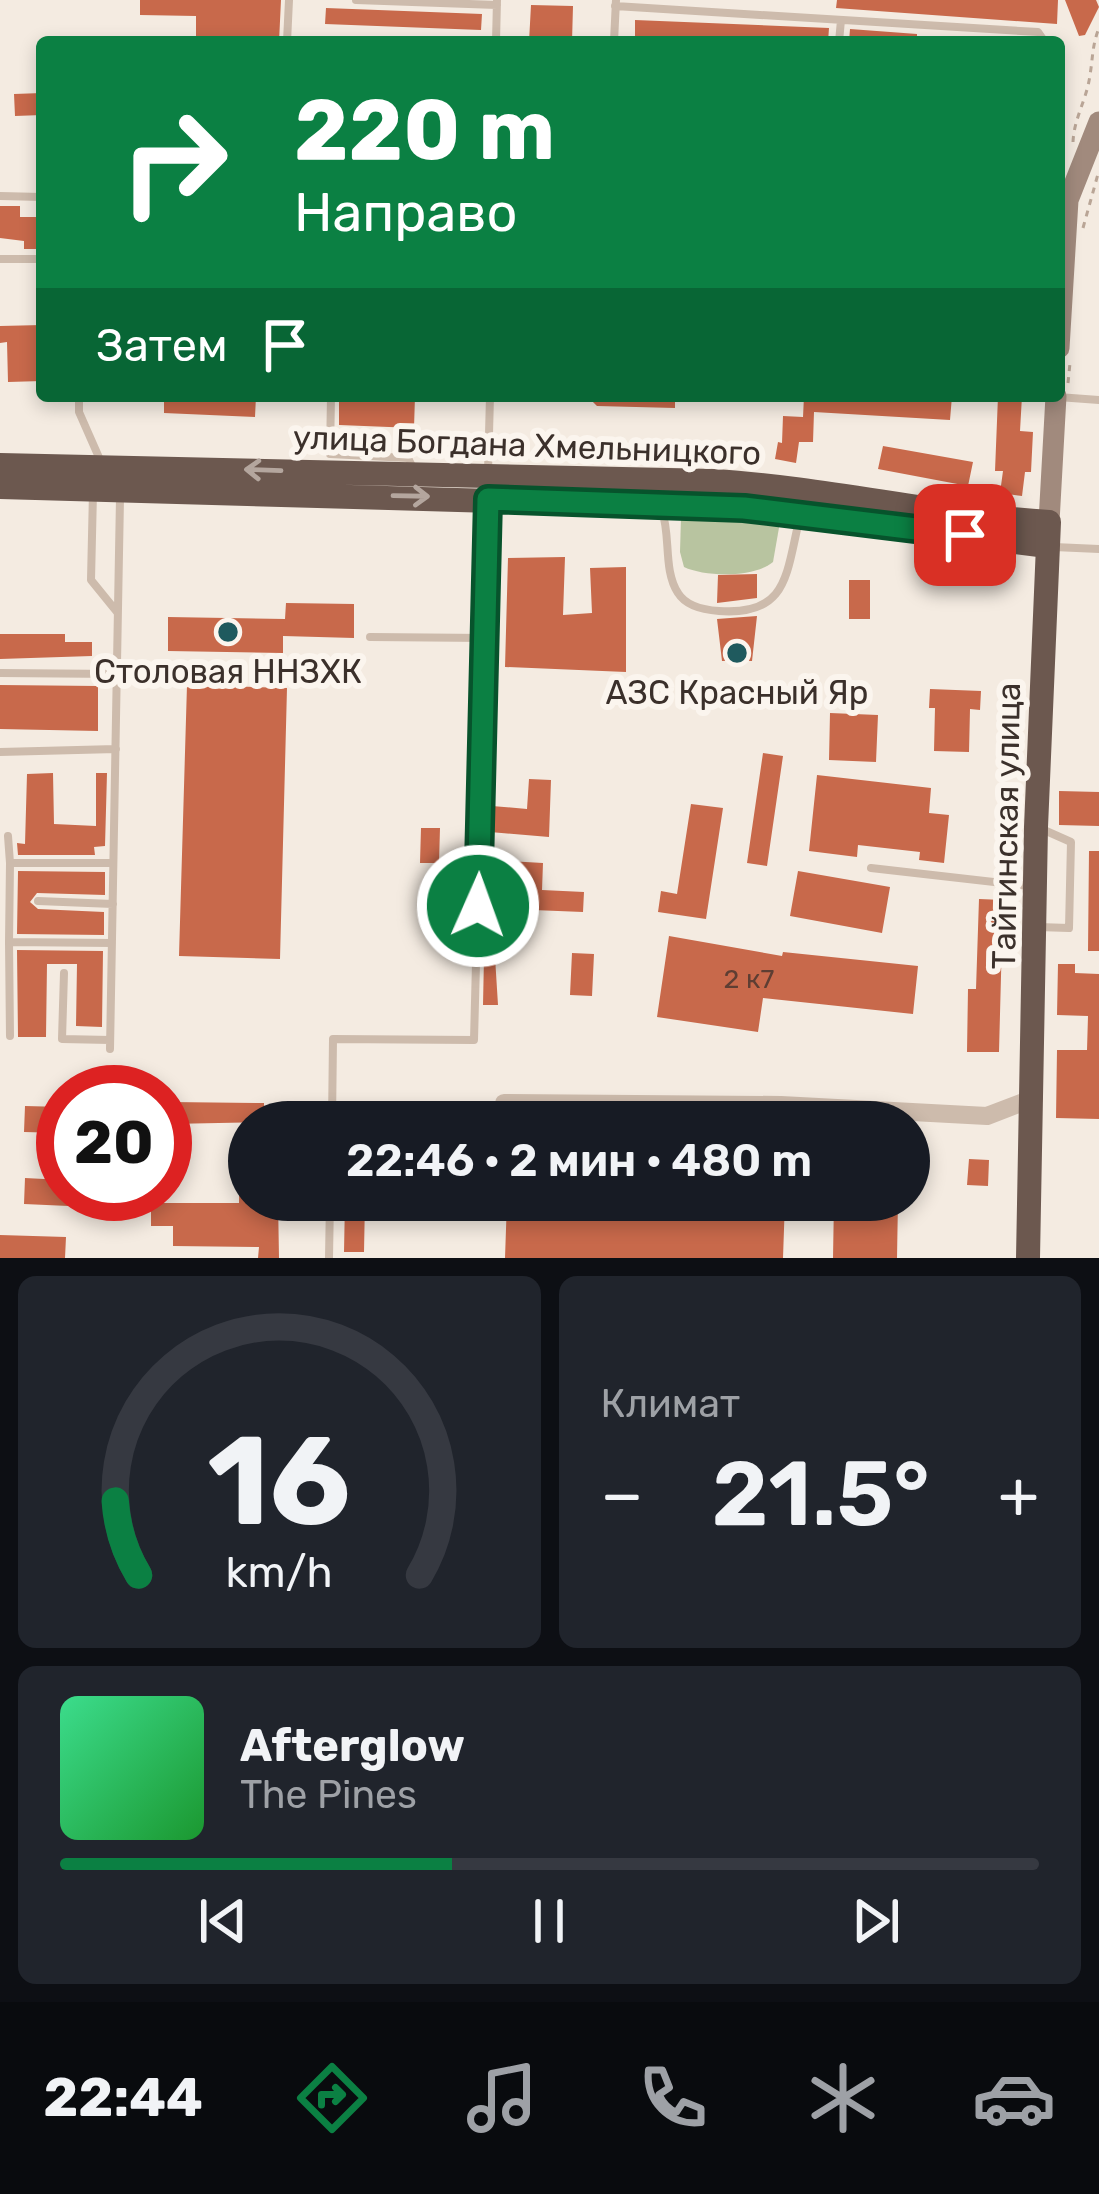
<!DOCTYPE html>
<html lang="ru">
<meta charset="utf-8">
<style>
:root{--surface:#171b24;--page:#20242c;--text:#f1f3f6;--muted:#9ea1a6;--line:#363941;--accent:#0b8043}
body{margin:0;font-family:Rubik,sans-serif;background:var(--page);color:var(--text);height:100vh;display:flex;flex-direction:column;font-size:45px;white-space:nowrap}
*{box-sizing:border-box;margin:0}
p{font-size:39px;color:var(--muted)}
.icon{flex:none;width:66px;height:66px;fill:none;stroke:currentColor;stroke-width:2;stroke-linecap:round;stroke-linejoin:round}
.map{position:relative;height:1258px;overflow:hidden}
.drawer{display:flex;flex-direction:column;gap:18px;padding:18px;background:#0d0f14;flex:1}
.drawer>*{flex:none}
.banner{position:absolute;left:36px;top:36px;width:1029px;height:366px;border-radius:12px;box-shadow:0 6px 18px #0003;background:#0b8043;color:#fff;overflow:hidden}
.speed{position:absolute;left:36px;top:1065px;display:flex;gap:24px;font-size:60px;font-weight:700;text-align:center}
.speed>*{display:grid;place-content:center;width:156px;height:156px;border-radius:50%;background:var(--surface);box-shadow:0 6px 18px #0003;line-height:1}
.speed .limit{border:18px solid #d22;background:#fff;color:#111}
.pin{position:absolute;display:grid;place-items:center;width:102px;height:102px;color:#fff;margin:-51px;border-radius:24px;box-shadow:0 6px 18px #0006}
.me{position:absolute;width:132px;margin:-66px;rotate:2deg;stroke-linejoin:round;filter:drop-shadow(0 0 9px #0008)}
.turn{display:flex;align-items:center;gap:42px;height:252px;padding:0 60px;font-size:54px}
.turn .icon{width:156px;height:156px;stroke-width:2.5}
.turn b{display:block;font-size:84px;line-height:102px}
.then{display:flex;align-items:center;height:114px;padding:0 60px;background:#0003;gap:24px;font-size:45px}
.big{font-size:90px;font-weight:600;line-height:1.1}
.drawer .widget{flex:1;display:flex;flex-direction:column;justify-content:center;gap:18px;min-width:0;padding:0 42px;border-radius:18px;background:var(--page)}
.drawer .dial{align-items:center;gap:0}
.dial svg{height:312px;overflow:visible;fill:none;stroke:var(--line);stroke-width:7;stroke-linecap:round;text-anchor:middle}
.dial text{fill:var(--text);stroke:none}
.song{display:flex;align-items:center;gap:36px}
.cover{width:144px;height:144px;border-radius:18px;background:linear-gradient(135deg,hsl(150 70% 55%),hsl(130 70% 35%))}
.played{height:12px;border-radius:6px;background:linear-gradient(90deg,var(--accent) 40%,var(--line) 40%)}
.keys{display:flex;justify-content:space-around;direction:ltr}
.heat{display:flex;justify-content:space-between;align-items:center;font-size:66px;direction:ltr}
.drawer .tiles{flex:1;display:grid;gap:18px;grid-template-columns:1fr 1fr}
.widget:last-child{grid-column:span 2}
.trip{position:absolute;left:228px;top:1101px;width:702px;height:120px;border-radius:60px;background:var(--surface);box-shadow:0 6px 18px #0003;font-weight:600;line-height:120px;text-align:center}
.tabs{display:flex;height:192px;justify-content:space-around;align-items:center;background:#090b0e;color:var(--muted)}
.tabs .icon{width:84px;height:84px}
.tabs .selected{color:var(--accent)}
.tabs b{font-size:54px;color:var(--text)}
.map>svg:first-child{display:block}
.green{fill:#b8c4a0}
.building{fill:#c8694b}
.lines{fill:none;stroke-linecap:round;stroke-linejoin:round}
.path{stroke:#b9a596;stroke-width:3;stroke-dasharray:6 6;stroke-linecap:butt}
.service{stroke:#cdbbac;stroke-width:8}
.tertiary{stroke:#cdbbac;stroke-width:18}
.secondary{stroke:#a18a7d;stroke-width:21}
.trunk{stroke:#6c584f;stroke-width:24}
.oneway{stroke:#b4a69e}
.route-casing{stroke:#07532c;stroke-width:30}
.route{stroke:#0b8043;stroke-width:21}
.poi-dot{fill:#1f5a5e;stroke:#fbf5ee;stroke-width:4.5}
.labels{text-anchor:middle;dominant-baseline:central;stroke-width:12;stroke-linejoin:round;paint-order:stroke}
.number-label{font-size:27px;fill:#5e3e33}
.street-label{font-size:33px;fill:#3b302b;stroke:#fbf5ee}
.poi-label{font-size:33px;fill:#3b302b;stroke:#fbf5ee}
</style>
<div class="map">
<svg width="1099" height="1258" viewBox="0 0 1099 1258">
<rect width="100%" height="100%" fill="#f4ebe1"/>
<!-- green -->
<path class="green" d="M 681,518 L 780,522 L 773,562 C 754,578 705,577 684,567 L 680,552 Z"/>
<!-- building -->
<path class="building" d="M 140,0 L 281,0 L 279,42 L 196,42 L 196,16 L 140,15 Z
M 837,0 L 1058,0 L 1057,24 L 836,8 Z
M 1065,0 L 1096,0 L 1099,7 L 1085,35 L 1079,36 Z
M 531,5 L 573,6 L 572,42 L 529,42 Z
M 326,8 L 482,14 L 481,30 L 325,24 Z
M 635,20 L 829,28 L 828,42 L 635,42 Z
M 850,29 L 917,34 L 917,42 L 849,42 Z
M 42,93 L 42,115 L 15,116 L 14,94 Z
M 0,206 L 20,206 L 20,217 L 42,217 L 42,249 L 24,249 L 24,241 L 0,238 Z
M 42,325 L 42,381 L 8,382 L 7,342 L 0,343 L 0,326 Z
M 164,396 L 256,396 L 255,417 L 164,413 Z
M 339,396 L 415,396 L 414,428 L 339,425 Z
M 587,396 L 675,396 L 675,408 L 597,406 Z
M 804,396 L 952,396 L 950,420 L 814,412 L 813,442 L 799,442 L 796,463 L 775,459 L 778,442 L 782,443 L 783,416 L 803,417 Z
M 998,396 L 1022,396 L 1020,431 L 1033,432 L 1031,472 L 1025,472 L 1022,496 L 1000,493 L 1003,471 L 995,471 Z
M 883,446 L 973,462 L 968,486 L 878,469 Z
M 565,557 L 563,615 L 592,613 L 590,568 L 626,567 L 626,672 L 505,667 L 508,558 Z
M 757,574 L 757,598 L 717,603 L 718,575 Z
M 849,580 L 870,580 L 870,619 L 849,619 Z
M 286,603 L 354,604 L 354,638 L 283,636 L 283,653 L 168,651 L 168,617 L 285,619 Z
M 757,616 L 752,661 L 722,661 L 717,619 Z
M 0,634 L 65,634 L 65,642 L 92,642 L 92,656 L 0,659 Z
M 0,685 L 98,686 L 98,731 L 0,729 Z
M 187,685 L 287,688 L 280,959 L 179,956 Z
M 930,689 L 981,691 L 980,710 L 970,709 L 969,752 L 934,751 L 935,708 L 929,708 Z
M 830,713 L 878,715 L 876,762 L 829,760 Z
M 763,753 L 783,756 L 767,866 L 747,863 Z
M 53,773 L 54,824 L 96,826 L 96,773 L 107,773 L 105,846 L 94,847 L 95,855 L 18,855 L 17,843 L 25,844 L 27,774 Z
M 817,775 L 931,788 L 929,813 L 949,815 L 944,863 L 919,860 L 920,852 L 858,845 L 857,857 L 809,851 Z
M 529,779 L 551,780 L 549,837 L 490,832 L 492,806 L 527,809 Z
M 1059,791 L 1099,792 L 1099,826 L 1059,825 Z
M 691,804 L 723,808 L 706,919 L 658,912 L 661,891 L 677,894 Z
M 421,828 L 440,828 L 439,863 L 420,863 Z
M 1089,851 L 1099,851 L 1099,951 L 1088,951 Z
M 489,860 L 543,863 L 542,890 L 584,892 L 583,912 L 487,908 Z
M 18,871 L 105,872 L 105,895 L 37,893 L 30,902 L 38,909 L 104,912 L 104,935 L 17,934 Z
M 798,871 L 890,887 L 882,933 L 790,916 Z
M 979,899 L 1003,900 L 999,1052 L 967,1052 L 968,989 L 976,989 Z
M 669,936 L 782,956 L 783,952 L 918,966 L 913,1014 L 763,998 L 758,1032 L 657,1017 Z
M 17,950 L 103,951 L 102,1027 L 76,1026 L 77,964 L 47,964 L 46,1037 L 18,1037 Z
M 572,953 L 594,954 L 592,996 L 570,995 Z
M 484,957 L 495,957 L 498,1005 L 483,1005 Z
M 1058,964 L 1075,964 L 1075,973 L 1099,974 L 1099,1119 L 1056,1118 L 1057,1050 L 1087,1050 L 1088,1016 L 1057,1015 Z
M 170,1102 L 264,1103 L 264,1122 L 169,1124 Z
M 25,1106 L 63,1107 L 63,1133 L 24,1132 Z
M 240,1139 L 249,1139 L 249,1200 L 278,1200 L 279,1258 L 258,1258 L 259,1247 L 173,1246 L 173,1226 L 151,1226 L 151,1203 L 239,1203 Z
M 969,1159 L 989,1160 L 988,1186 L 967,1185 Z
M 25,1178 L 63,1180 L 63,1194 L 125,1200 L 123,1218 L 91,1216 L 91,1207 L 24,1204 Z
M 345,1200 L 365,1200 L 364,1252 L 344,1252 Z
M 507,1200 L 785,1200 L 783,1258 L 505,1258 Z
M 834,1200 L 898,1200 L 897,1258 L 833,1258 Z
M 0,1235 L 66,1237 L 65,1258 L 0,1258 Z"/>
<g class="lines">
<!-- path -->
<path class="path" d="M 1073,142 C 1074,118 1087,99 1090,75 C 1093,57 1092,46 1099,28
M 1083,228 L 1098,174
M 1068,383 L 1070,363"/>
<!-- service -->
<path class="service" d="M 356,0 L 497,5
M 615,6 L 1038,32 L 1045,42
M 287,42 L 289,0
M 496,42 L 497,0
M 614,42 L 616,0
M 839,42 L 841,20
M 0,196 L 42,197
M 0,259 L 42,259
M 79,396 L 79,412 L 101,462
M 1058,397 L 1099,400
M 330,454 L 408,458 L 413,468
M 330,454 L 331,396
M 488,472 L 490,396
M 93,492 L 91,580 L 117,612
M 662,511 C 671,536 663,570 678,593 C 686,606 704,610 719,611 C 788,616 786,574 799,521
M 1054,547 L 1099,549
M 370,637 L 486,638
M 0,673 L 117,674
M 0,752 L 116,749
M 8,836 L 10,863 L 113,863
M 10,863 L 9,942 L 112,943
M 871,868 L 1029,886
M 38,901 L 113,904
M 1038,927 L 1069,928 L 1071,842 L 1044,830
M 9,942 L 10,1036
M 64,973 L 62,1039 L 110,1040
M 110,1049 L 120,498
M 332,1122 L 333,1039 L 474,1040 L 488,505
M 329,1258 L 330,1200"/>
<!-- tertiary -->
<path class="tertiary" d="M 504,1103 L 781,1105 L 987,1116 L 1034,1098"/>
<!-- secondary -->
<path class="secondary" d="M 1059,348 L 1068,200 L 1099,122
M 1049,522 L 1056,396"/>
<!-- trunk -->
<path class="trunk" d="M 0,465 L 714,481 C 827,488 937,515 1049,522 L 1036,827 L 1028,1258
M 0,487 L 744,508 L 1047,546"/>
</g>
<!-- one-way arrows -->
<defs><path id="oneway-shaft" d="M-6 0H5M1.5-3L5.5 0L1.5 3" fill="none" stroke-width="1.6" stroke-linecap="round" stroke-linejoin="round" transform="scale(3)"/></defs>
<g class="oneway">
<use href="#oneway-shaft" transform="translate(263 470) rotate(-178)"/>
<use href="#oneway-shaft" transform="translate(411 496) rotate(1)"/>
</g>
<g class="lines">
<!-- route casing -->
<g class="route-casing">
<path id="route" d="M 478,906 L 488,499 L 744,508 L 965,535"/>
</g>
<!-- route -->
<use href="#route" class="route"/>
</g>
<!-- markers -->
<g class="poi-dot">
<circle cx="228" cy="632" r="12"/>
<circle cx="737" cy="653" r="12"/>
</g>
<g class="labels">
<!-- number labels -->
<g class="number-label">
<text x="749" y="979">2 к7</text>
</g>
<!-- street labels -->
<g class="street-label">
<text transform="translate(527 445) rotate(2)">улица Богдана Хмельницкого</text>
<text transform="translate(1006 826) rotate(-89)">Тайгинская улица</text>
</g>
<!-- poi labels -->
<g class="poi-label">
<text x="228" y="671">Столовая ННЗХК</text>
<text x="737" y="692">АЗС Красный Яр</text>
</g>
</g>
</svg>
<div class="speed"><div class="limit">20</div></div>
<div class="pin" style="left:965px;top:535px;background:#d93025"><svg class="icon" aria-label="arrive" viewBox="0 0 24 24"><path d="M6 21V4h12l-3 4 3 4H6"/></svg></div>
<svg class="me" style="left:478px;top:906px" viewBox="-20 -20 40 40"><circle r="17" fill="#0b8043" stroke="#fff" stroke-width="3"/><path d="M0-11L8 9 0 5-8 9z" fill="#fff"/></svg>
<div class="trip">22:46 · 2 мин · 480 m</div>
<div class="banner">
<div class="turn"><svg class="icon" aria-label="right" viewBox="0 0 24 24"><path d="M7 20v-9h11M14 6l5 5-5 5"/></svg><div><b>220 m</b>Направо</div></div>
<div class="then">Затем<svg class="icon" aria-label="arrive" viewBox="0 0 24 24"><path d="M6 21V4h12l-3 4 3 4H6"/></svg></div>
</div>
</div>
<section class="drawer">
<div class="tiles">
<div class="widget dial"><svg viewBox="0 0 100 80">
<path d="M14 69A42 42 0 1 1 86 69"/>
<path d="M14 69A42 42 0 0 1 8 50" stroke="#0b8043"/>
<text x="50" y="56" font-size="32" font-weight="700">16</text>
<text x="50" y="72" font-size="11">km/h</text>
</svg></div>
<div class="widget"><p>Климат</p>
<div class="heat"><a>−</a><b class="big">21.5°</b><a>+</a></div>
</div>
<div class="widget">
<div class="song"><i class="cover"></i><div><b>Afterglow</b><p>The Pines</p></div></div>
<div class="played"></div>
<div class="keys"><svg class="icon" aria-label="previous" viewBox="0 0 24 24"><path d="M18 5L8 12l10 7zM5 5v14"/></svg><svg class="icon" aria-label="pause" viewBox="0 0 24 24"><path d="M8 5v14M16 5v14"/></svg><svg class="icon" aria-label="next" viewBox="0 0 24 24"><path d="M6 5l10 7-10 7zM19 5v14"/></svg></div>
</div>
</div>
</section>
<nav class="tabs">
<b>22:44</b>
<svg class="icon selected" aria-label="directions" viewBox="0 0 24 24"><path d="M12 3l9 9-9 9-9-9zM9 14v-3h6M13 9l2 2-2 2"/></svg>
<svg class="icon" aria-label="music" viewBox="0 0 24 24"><path d="M9 18V5l10-2v13"/><circle cx="6" cy="18" r="3"/><circle cx="16" cy="16" r="3"/></svg>
<svg class="icon" aria-label="phone" viewBox="0 0 24 24"><path d="M5 4h4l2 5-3 2q2 4 5 5l2-3 5 2v4C11 20 4 13 5 4z"/></svg>
<svg class="icon" aria-label="climate" viewBox="0 0 24 24"><path d="M12 3v18M4 7l16 10M4 17L20 7"/></svg>
<svg class="icon" aria-label="car" viewBox="0 0 24 24"><path d="M5 17H2v-5l4-1 3-4h7l3 4 3 1v5h-3M9 17h6M6 11h13"/><circle cx="7" cy="17" r="2"/><circle cx="17" cy="17" r="2"/></svg>
</nav>
